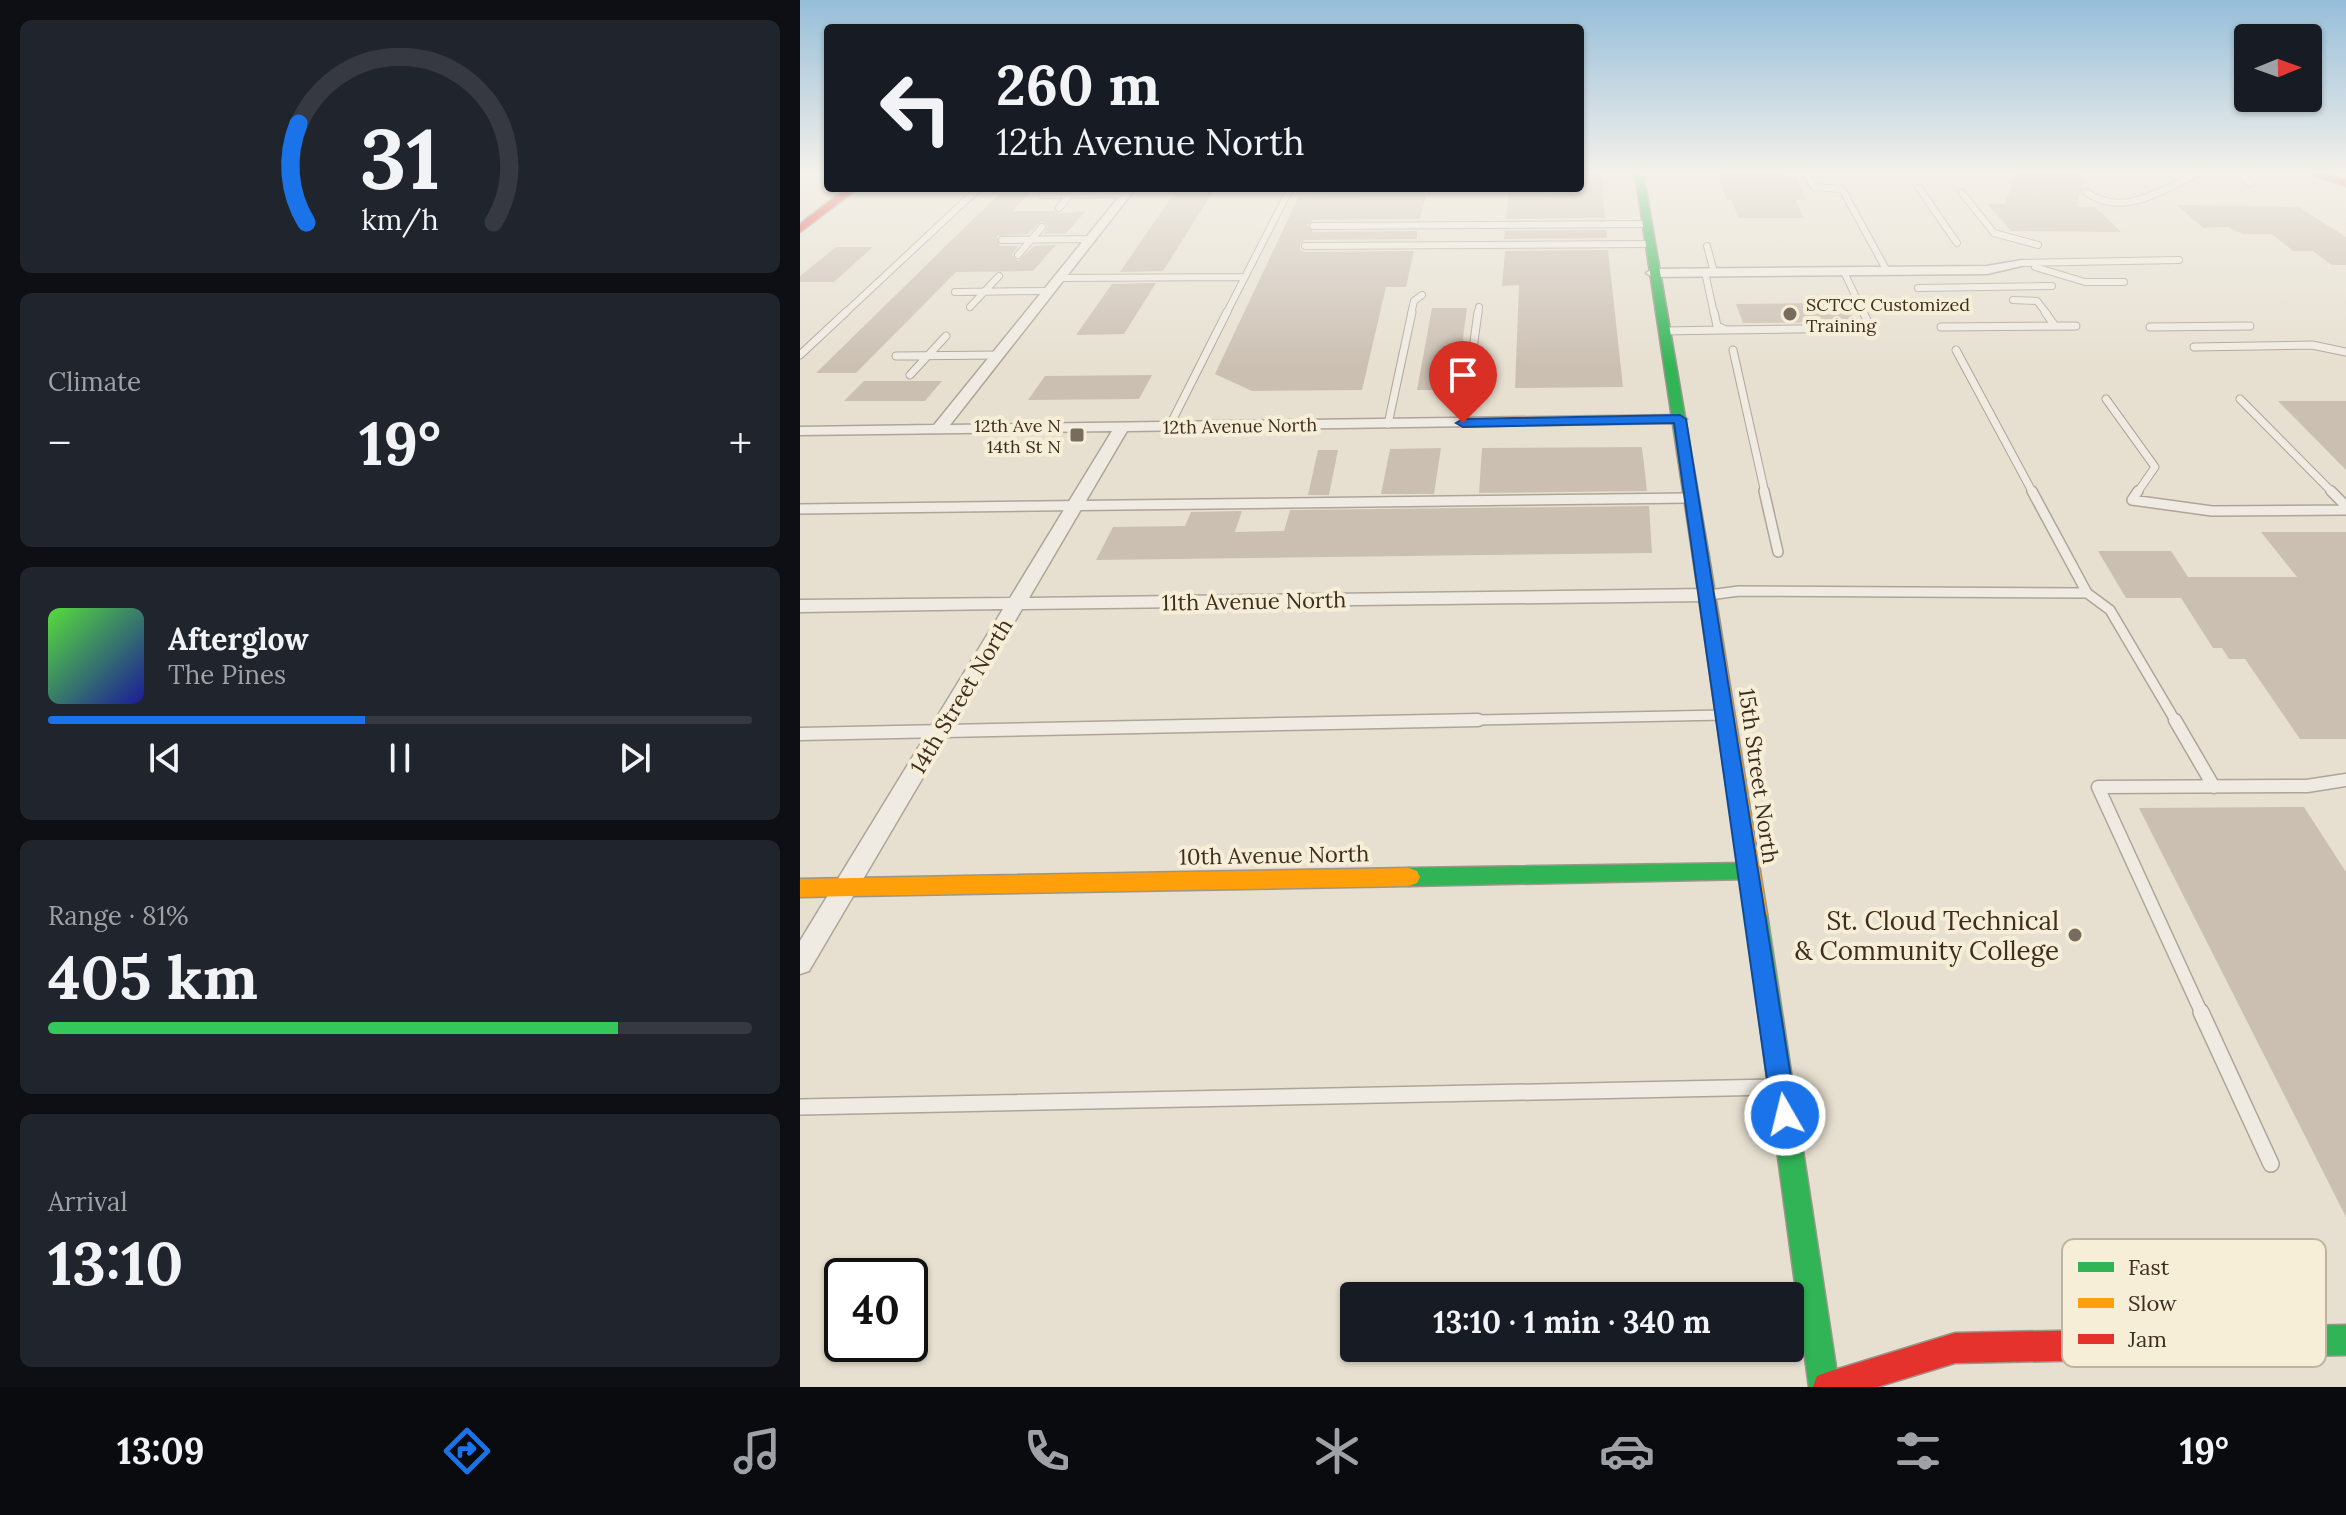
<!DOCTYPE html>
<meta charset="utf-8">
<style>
:root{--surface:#171b24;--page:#20242c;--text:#f1f3f6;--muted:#9ea1a6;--line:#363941;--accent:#1a73e8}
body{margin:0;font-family:Lora,serif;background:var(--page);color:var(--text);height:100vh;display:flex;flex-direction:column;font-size:30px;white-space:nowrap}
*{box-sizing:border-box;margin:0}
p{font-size:26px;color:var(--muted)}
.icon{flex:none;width:44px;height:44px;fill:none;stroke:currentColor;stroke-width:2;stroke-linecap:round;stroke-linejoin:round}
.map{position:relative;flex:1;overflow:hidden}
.sheet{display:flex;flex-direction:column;gap:20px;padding:20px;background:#0d0f14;width:800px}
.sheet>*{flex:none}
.guide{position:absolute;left:24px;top:24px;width:760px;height:168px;border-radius:8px;box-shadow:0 2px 6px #0004;background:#171b24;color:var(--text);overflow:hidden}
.needle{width:52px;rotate:89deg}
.buttons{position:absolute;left:1434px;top:24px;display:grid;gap:16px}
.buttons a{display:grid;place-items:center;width:88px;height:88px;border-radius:8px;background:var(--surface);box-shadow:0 2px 6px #0004;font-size:40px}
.speed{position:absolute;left:24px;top:1258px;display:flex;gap:16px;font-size:40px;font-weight:700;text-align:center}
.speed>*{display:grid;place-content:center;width:104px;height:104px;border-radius:50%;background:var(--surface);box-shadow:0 2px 6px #0004;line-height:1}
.speed .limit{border:4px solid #111;border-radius:12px;background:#fff;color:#111}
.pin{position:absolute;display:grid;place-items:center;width:68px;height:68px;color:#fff;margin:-82px -34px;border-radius:50% 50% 50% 0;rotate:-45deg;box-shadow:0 0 8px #0007}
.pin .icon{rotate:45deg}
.me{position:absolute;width:88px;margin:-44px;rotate:352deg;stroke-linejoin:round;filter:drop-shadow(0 0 6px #0008)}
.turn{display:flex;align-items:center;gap:28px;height:168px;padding:0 40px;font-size:36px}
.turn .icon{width:104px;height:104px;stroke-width:2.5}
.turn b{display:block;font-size:56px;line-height:68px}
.big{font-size:60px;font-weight:700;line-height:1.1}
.sheet .widget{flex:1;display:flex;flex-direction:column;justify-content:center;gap:12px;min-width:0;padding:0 28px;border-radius:12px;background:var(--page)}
.sheet .dial{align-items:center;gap:0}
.dial svg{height:208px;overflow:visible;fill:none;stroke:var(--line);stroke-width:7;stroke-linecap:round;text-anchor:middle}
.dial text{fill:var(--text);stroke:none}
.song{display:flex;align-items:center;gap:24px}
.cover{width:96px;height:96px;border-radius:12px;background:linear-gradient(135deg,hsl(110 70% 55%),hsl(240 70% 35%))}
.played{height:8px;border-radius:4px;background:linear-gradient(90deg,var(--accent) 45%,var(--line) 45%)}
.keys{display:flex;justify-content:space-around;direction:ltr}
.heat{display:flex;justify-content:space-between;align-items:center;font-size:44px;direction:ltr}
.charge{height:12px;border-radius:6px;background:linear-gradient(90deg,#34c759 81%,var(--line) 0)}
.trip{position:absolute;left:540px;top:1282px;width:464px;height:80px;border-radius:8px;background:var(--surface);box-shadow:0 2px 6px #0004;font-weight:700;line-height:80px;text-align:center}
.dock{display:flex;height:128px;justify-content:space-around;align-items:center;background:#090b0e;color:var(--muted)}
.dock .icon{width:56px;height:56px}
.dock .selected{color:var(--accent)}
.dock b{font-size:36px;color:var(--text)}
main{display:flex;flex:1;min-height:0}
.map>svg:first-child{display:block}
.building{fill:#cbbfb2}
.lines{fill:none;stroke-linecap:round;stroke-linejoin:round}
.lane-far4-casing{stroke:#ada599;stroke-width:8}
.lane-far3-casing{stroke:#ada599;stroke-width:9}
.lane-far2-casing{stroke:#ada599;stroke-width:12}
.lane-far1-casing{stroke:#ada599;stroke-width:15}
.lane-casing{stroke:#ada599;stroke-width:18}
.street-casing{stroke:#ada599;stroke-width:3}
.fast-casing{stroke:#9c958a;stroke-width:3}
.slow-casing{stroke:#9c958a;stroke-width:3}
.jam-casing{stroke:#9c958a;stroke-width:3}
.lane-far4{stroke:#efebe3;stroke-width:6}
.lane-far3{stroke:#efebe3;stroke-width:7}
.lane-far2{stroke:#efebe3;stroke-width:9}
.lane-far1{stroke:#efebe3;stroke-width:12}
.lane{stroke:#efebe3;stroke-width:15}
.street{fill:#efebe3;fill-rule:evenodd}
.fast{fill:#30b455;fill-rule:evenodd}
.slow{fill:#ff9f0a;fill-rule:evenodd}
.jam{fill:#e5322d;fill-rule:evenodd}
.route{fill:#1a73e8;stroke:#114b97;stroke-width:2}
.poi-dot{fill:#786c5e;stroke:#f7eed8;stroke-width:3}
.labels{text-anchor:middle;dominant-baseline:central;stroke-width:8;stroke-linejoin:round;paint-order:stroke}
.far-poi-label{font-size:18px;fill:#3d2e20;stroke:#f7eed8;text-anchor:start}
.far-street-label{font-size:18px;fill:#3d2e20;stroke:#f7eed8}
.street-label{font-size:22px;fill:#3d2e20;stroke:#f7eed8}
.near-poi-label{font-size:26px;fill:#3d2e20;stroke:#f7eed8;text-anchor:end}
.key{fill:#f7eed8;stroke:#bfb4a1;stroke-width:2}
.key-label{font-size:22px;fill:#3d2e20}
</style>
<main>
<section class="sheet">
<div class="widget dial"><svg viewBox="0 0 100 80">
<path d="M14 69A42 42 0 1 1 86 69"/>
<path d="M14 69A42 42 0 0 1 11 31" stroke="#1a73e8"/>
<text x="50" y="56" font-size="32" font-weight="700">31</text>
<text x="50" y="72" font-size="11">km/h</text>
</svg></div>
<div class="widget"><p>Climate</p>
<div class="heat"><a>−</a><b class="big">19°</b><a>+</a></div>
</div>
<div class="widget">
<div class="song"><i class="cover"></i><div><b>Afterglow</b><p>The Pines</p></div></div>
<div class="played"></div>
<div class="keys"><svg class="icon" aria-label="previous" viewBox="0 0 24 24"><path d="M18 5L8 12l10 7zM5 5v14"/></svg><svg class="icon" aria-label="pause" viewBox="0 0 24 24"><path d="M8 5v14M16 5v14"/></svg><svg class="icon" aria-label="next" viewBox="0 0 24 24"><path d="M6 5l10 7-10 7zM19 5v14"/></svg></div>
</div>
<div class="widget"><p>Range · 81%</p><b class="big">405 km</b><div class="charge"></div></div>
<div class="widget"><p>Arrival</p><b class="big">13:10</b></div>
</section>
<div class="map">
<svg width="1546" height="1387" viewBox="0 0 1546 1387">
<rect width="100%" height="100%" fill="#e7e0d1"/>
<!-- building -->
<path class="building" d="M 780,173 L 801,173 L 805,218 L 706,219 L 708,195 L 780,194 Z
M 918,173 L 985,173 L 987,178 L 996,178 L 1006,200 L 996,200 L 1004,218 L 938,218 L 932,200 L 927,200 Z
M 1216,173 L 1285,173 L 1277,207 L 1295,207 L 1321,232 L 1211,231 L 1188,204 L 1205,204 Z
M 205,188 L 235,188 L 212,211 L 254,211 L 259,214 L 286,211 L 266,233 L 244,234 L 248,226 L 242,221 L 228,234 L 197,236 L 200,246 L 218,246 L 212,255 L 218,261 L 234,246 L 256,245 L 233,271 L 156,272 L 56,373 L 16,373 Z
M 375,192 L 413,192 L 363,271 L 320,272 Z
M 626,195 L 620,219 L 513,220 L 507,225 L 513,232 L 617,231 L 617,239 L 505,240 L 500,244 L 500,250 L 505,252 L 614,251 L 606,287 L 586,287 L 562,390 L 452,391 L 415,374 L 499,196 Z
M 1377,205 L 1499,207 L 1546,237 L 1546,265 L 1532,265 L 1513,251 L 1493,251 L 1472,234 L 1443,234 L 1427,227 L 1403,228 Z
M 806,230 L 807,238 L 704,239 L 705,231 Z
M 36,247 L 73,247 L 34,282 L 0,282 L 0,276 Z
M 808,250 L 823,387 L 715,388 L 719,285 L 702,286 L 705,251 Z
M 356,283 L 324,334 L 276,335 L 312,284 Z
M 1014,299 L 1043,299 L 1055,322 L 943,323 L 936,304 L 1016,303 Z
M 632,308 L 667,308 L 656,390 L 617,390 Z
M 352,375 L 339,399 L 228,400 L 245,376 Z
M 64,381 L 142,381 L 125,401 L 44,401 Z
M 1478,401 L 1546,401 L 1546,470 Z
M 842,447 L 847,491 L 679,493 L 682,448 Z
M 641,448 L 634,494 L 581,494 L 590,449 Z
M 518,450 L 538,450 L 529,495 L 508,495 Z
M 849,506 L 852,553 L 296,560 L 313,527 L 385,526 L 391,512 L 442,511 L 435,532 L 484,531 L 490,510 Z
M 1461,532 L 1546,532 L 1546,739 L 1500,739 L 1445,659 L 1429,659 L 1422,648 L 1413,648 L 1381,598 L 1326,598 L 1298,551 L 1371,551 L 1388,577 L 1497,577 Z
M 1504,807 L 1546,872 L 1546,1217 L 1339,808 Z"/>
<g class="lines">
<!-- lane-far4 casing -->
<g class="lane-far4-casing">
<path id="lane-far4" d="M 1005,173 L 1014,187 L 1042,189 L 1087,271
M 1437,173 L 1450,183
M 1119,188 L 1157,243
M 1286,192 C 1322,219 1364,189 1399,173
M 1162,193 L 1194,233 L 1238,245
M 242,195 L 326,194
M 259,208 L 272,193
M 513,226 L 846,224
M 202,240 L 290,239
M 505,246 L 848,244
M 907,246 L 914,272
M 218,255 L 242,227
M 1222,263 L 1379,260
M 1235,267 L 1285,282 L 1324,282
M 905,272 L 914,314
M 1044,272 L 1064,314
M 259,278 L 445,277
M 1118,288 L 1252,286
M 155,292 L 249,291
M 1213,300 L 1237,301 L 1247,314
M 170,307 L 199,276
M 44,314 L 179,188
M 426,314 L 490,189
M 611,314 L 614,301 L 622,295
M 678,314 L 679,307"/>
</g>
<!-- lane-far3 casing -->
<g class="lane-far3-casing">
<path id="lane-far3" d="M 914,312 L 917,326 L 926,330 L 1071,328 L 1063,312
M 1245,312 L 1255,326
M 1141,327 L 1276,326
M 1350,327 L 1450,326
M 863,331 L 924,330
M 1394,347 L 1512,345 L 1546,352
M 933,350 L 965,493
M 1156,350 L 1233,493
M 0,355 L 46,312
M 96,356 L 198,355
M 110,375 L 146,336
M 1306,399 L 1355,467 L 1337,493
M 1440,399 L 1533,493
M 663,423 L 678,312
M 588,424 L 612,312
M 369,427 L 427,312"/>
</g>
<!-- lane-far2 casing -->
<g class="lane-far2-casing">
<path id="lane-far2" d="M 964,491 L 978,552
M 1232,491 L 1287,593 L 1310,610 L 1376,722
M 1338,491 L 1332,500 L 1412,511 L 1546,510
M 1531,491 L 1546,506
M 0,509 L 890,498
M 909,595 L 939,591 L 1287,593
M 581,722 L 924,715"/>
</g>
<!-- lane-far1 casing -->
<g class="lane-far1-casing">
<path id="lane-far1" d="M 1375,720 L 1414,787
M 0,734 L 678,720
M 1402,1014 L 1298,787 L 1507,786 L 1546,780"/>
</g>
<!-- lane casing -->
<g class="lane-casing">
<path id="lane" d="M 1401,1012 L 1471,1164
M 0,1107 L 974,1087"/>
</g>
<!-- street casing -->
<g class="street-casing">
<path id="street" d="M 326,188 L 336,188 L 150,425 L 880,415 L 887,419 L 880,423 L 327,431 L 229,598 L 907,589 L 916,595 L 907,601 L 222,609 L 9,971 L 0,974 L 0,941 L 203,609 L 0,612 L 0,600 L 210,598 L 312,431 L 0,435 L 0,427 L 134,425 Z
M 1222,260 L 1226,261 L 1226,265 L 1187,274 L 852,277 L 846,273 L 852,269 L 1187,266 Z"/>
</g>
<!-- fast casing -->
<g class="fast-casing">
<path id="fast" d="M 835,173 L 843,173 L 909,557 L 901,562 L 893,557 Z
M 949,863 L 956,865 L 960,871 L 956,877 L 949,879 L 609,886 L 601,883 L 598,877 L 601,871 L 609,868 Z
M 956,905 L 964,908 L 967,914 L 1039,1387 L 1009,1387 L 945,914 L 948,908 Z
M 1546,1325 L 1546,1355 L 1348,1359 L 1338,1354 L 1333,1344 L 1338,1334 L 1348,1329 Z"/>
</g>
<!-- slow casing -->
<g class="slow-casing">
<path id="slow" d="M 901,552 L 909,557 L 967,914 L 964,920 L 956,923 L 948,920 L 945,914 L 893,557 Z
M 609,868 L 617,871 L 620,877 L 617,883 L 609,886 L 0,897 L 0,879 Z"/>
</g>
<!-- jam casing -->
<g class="jam-casing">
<path id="jam" d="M 1507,173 L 1522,173 L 1546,180 L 1546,186 Z
M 47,188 L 58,188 L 0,232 L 0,224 Z
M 1348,1329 L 1358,1334 L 1363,1344 L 1358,1354 L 1348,1359 L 1155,1363 L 1077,1387 L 1013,1387 L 1017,1376 L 1028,1372 L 1155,1333 Z"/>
</g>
<!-- lane-far4 -->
<use href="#lane-far4" class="lane-far4"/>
<!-- lane-far3 -->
<use href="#lane-far3" class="lane-far3"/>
<!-- lane-far2 -->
<use href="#lane-far2" class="lane-far2"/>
<!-- lane-far1 -->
<use href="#lane-far1" class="lane-far1"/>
<!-- lane -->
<use href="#lane" class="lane"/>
<!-- street -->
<use href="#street" class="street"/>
<!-- fast -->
<use href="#fast" class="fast"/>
<!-- slow -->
<use href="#slow" class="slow"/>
<!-- jam -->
<use href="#jam" class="jam"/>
</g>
<!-- sky -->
<linearGradient id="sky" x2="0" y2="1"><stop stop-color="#96bed9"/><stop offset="0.47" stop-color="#f4f1ea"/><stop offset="1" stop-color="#f4f1ea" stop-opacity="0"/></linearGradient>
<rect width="1546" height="368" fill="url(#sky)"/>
<!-- route -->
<path class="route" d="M 880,415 L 886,419 L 997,1115 L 994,1124 L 985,1128 L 976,1124 L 972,1115 L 874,423 L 663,427 L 656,423 L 663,419 Z"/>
<!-- markers -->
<g class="poi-dot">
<circle cx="990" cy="314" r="8"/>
<rect x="269" y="427" width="16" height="16" rx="4"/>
<circle cx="1275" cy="935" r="8"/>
</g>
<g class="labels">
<!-- far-poi labels -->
<g class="far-poi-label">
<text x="1006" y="304">SCTCC Customized<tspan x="1006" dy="21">Training</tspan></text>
<text x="261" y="425" text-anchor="end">12th Ave N<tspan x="261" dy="21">14th St N</tspan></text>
</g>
<!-- far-street labels -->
<g class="far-street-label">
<text transform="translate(440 426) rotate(-1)">12th Avenue North</text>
</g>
<!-- street labels -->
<g class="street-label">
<text transform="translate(454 601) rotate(-1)">11th Avenue North</text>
<text transform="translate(161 696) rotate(-59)">14th Street North</text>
<text transform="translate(959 776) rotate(82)">15th Street North</text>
<text transform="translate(474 855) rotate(-1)">10th Avenue North</text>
</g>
<!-- near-poi labels -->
<g class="near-poi-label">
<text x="1259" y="920">St. Cloud Technical<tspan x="1259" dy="30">&amp; Community College</tspan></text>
</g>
</g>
<!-- legend -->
<rect x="1262" y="1239" width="264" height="128" rx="12" class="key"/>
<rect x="1278" y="1262" width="36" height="10" fill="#30b455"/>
<rect x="1278" y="1298" width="36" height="10" fill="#ff9f0a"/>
<rect x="1278" y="1334" width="36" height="10" fill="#e5322d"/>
<g class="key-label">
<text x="1328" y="1275">Fast</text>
<text x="1328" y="1311">Slow</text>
<text x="1328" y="1347">Jam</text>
</g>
</svg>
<div class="buttons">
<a><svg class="needle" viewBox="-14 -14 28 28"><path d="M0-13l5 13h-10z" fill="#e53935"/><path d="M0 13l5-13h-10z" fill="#9ea1a6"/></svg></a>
</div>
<div class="speed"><div class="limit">40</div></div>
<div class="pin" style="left:663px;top:423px;background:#d93025"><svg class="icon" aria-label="arrive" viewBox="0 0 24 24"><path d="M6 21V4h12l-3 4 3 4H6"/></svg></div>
<svg class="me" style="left:985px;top:1115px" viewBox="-20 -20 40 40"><circle r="17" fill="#1a73e8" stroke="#fff" stroke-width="3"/><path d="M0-11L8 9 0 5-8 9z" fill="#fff"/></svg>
<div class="trip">13:10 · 1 min · 340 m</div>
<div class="guide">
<div class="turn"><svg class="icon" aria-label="left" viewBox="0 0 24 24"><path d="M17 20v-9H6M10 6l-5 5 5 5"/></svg><div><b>260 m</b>12th Avenue North</div></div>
</div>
</div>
</main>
<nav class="dock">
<b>13:09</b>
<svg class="icon selected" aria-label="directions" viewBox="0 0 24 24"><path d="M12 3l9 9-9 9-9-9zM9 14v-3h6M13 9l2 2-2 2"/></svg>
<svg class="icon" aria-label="music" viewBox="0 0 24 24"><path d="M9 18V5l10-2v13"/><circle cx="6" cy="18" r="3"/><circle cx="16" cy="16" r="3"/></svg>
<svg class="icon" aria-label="phone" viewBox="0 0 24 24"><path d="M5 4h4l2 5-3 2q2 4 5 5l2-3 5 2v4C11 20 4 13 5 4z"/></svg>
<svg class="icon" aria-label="climate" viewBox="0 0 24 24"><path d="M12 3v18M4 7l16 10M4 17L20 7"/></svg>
<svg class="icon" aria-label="car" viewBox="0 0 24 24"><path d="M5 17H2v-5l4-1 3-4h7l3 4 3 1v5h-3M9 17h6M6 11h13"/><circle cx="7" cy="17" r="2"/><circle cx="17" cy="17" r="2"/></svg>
<svg class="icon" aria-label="filters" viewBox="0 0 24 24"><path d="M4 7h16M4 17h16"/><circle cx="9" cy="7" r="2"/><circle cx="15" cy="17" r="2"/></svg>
<b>19°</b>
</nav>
